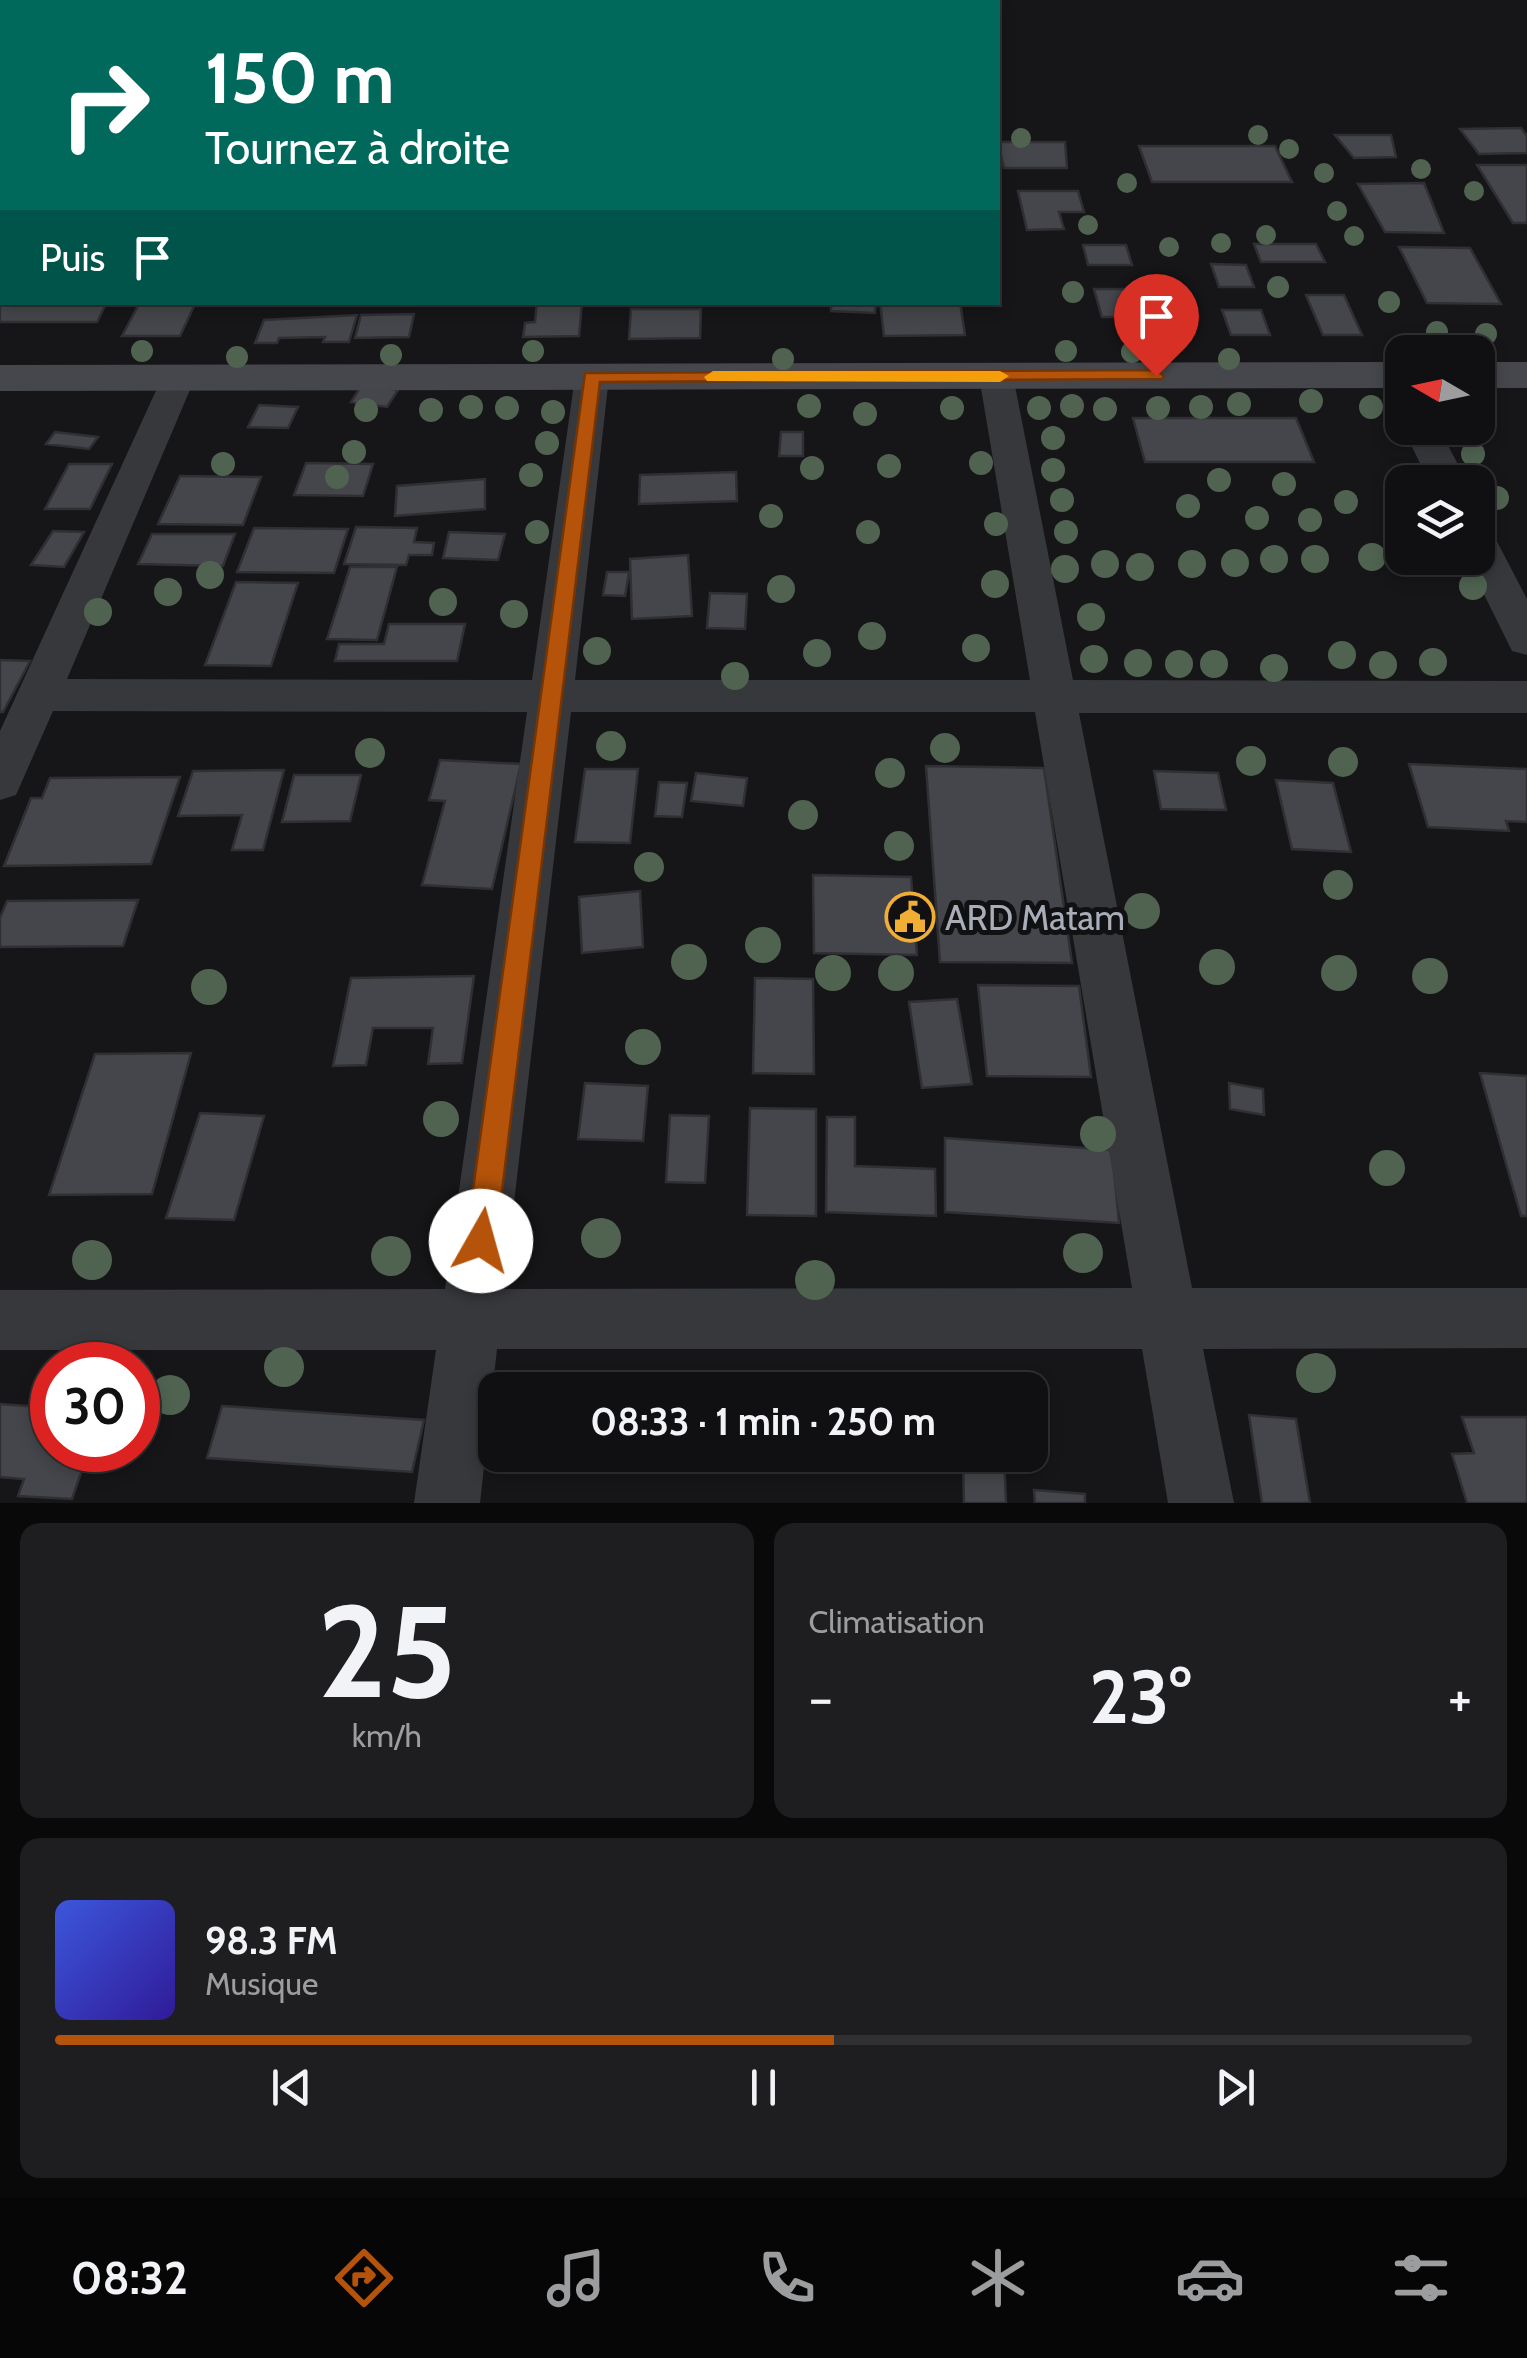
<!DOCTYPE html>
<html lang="fr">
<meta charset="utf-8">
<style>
:root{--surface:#101012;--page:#1e1e20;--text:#f1f3f6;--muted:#9c9d9f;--line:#303032;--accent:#b45309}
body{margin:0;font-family:Cabin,sans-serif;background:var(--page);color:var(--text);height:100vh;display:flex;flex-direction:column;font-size:38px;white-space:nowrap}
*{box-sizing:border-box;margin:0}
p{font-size:32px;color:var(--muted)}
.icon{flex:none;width:55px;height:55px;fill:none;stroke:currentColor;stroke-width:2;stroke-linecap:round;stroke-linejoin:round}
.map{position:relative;height:1503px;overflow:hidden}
.side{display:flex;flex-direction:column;gap:20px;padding:20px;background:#09090a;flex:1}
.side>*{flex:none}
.guide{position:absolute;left:0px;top:0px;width:1000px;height:305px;box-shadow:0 5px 15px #0003,0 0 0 2px var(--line);background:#00695c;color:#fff;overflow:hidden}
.needle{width:65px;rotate:279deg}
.tools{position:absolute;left:1385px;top:335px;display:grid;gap:20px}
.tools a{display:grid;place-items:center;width:110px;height:110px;border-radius:20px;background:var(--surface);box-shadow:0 5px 15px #0003,0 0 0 2px var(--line);font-size:50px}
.speed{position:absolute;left:30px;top:1342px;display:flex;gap:20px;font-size:50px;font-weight:700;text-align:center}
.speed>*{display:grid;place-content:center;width:130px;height:130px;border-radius:50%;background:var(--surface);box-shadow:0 5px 15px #0003,0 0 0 2px var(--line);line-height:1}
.speed .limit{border:15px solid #d22;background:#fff;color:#111}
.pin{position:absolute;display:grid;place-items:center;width:85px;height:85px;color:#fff;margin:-102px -42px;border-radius:50% 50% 50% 0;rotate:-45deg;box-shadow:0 0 10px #0007}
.pin .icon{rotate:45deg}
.me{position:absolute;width:110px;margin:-55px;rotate:7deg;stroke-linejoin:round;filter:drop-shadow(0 0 8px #0008)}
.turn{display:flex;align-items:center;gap:35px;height:210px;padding:0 40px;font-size:45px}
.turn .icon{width:130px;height:130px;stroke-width:2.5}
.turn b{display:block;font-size:70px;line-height:85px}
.then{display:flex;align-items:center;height:95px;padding:0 40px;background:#0003;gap:20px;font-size:38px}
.big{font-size:75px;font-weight:700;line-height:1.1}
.side .card{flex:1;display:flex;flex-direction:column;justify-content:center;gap:15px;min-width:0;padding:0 35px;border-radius:20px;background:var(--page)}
.side .dial{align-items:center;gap:0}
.dial b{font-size:130px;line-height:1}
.song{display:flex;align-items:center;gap:30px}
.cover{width:120px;height:120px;border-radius:15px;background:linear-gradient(135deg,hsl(230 70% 55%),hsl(250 70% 35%))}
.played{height:10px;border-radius:5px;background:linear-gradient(90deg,var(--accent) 55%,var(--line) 55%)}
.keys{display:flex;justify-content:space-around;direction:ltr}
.heat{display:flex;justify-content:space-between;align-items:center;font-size:55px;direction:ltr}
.side .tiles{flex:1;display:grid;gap:20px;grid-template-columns:1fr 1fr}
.card:last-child{grid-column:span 2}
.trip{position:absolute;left:478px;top:1372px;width:570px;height:100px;border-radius:20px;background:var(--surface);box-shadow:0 5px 15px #0003,0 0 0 2px var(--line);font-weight:700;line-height:100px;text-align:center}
.tabs{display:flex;height:160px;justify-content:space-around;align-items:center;background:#060607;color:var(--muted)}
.tabs .icon{width:70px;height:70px}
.tabs .on{color:var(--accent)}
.tabs b{font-size:45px;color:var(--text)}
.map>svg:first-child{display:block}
.building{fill:#45464b;stroke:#303034;stroke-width:2.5}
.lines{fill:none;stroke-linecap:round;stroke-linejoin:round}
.street{fill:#37383c;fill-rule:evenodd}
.secondary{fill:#45474c;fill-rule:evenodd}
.tree{fill:#506351}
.route{fill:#b45309;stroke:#753606;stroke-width:2.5}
.slow{fill:#f59e0b}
.labels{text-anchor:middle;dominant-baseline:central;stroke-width:10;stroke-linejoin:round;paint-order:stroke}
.poi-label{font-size:35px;fill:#a8adb7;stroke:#111113;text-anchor:start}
</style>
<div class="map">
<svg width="1527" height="1503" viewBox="0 0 1527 1503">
<rect width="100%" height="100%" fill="#161618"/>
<!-- building -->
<path class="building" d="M 1521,128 L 1527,136 L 1527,153 L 1479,154 L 1460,129 Z
M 1335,135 L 1391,135 L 1396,157 L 1354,158 Z
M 998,142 L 1065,142 L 1067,168 L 1004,168 Z
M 1139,146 L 1275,146 L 1292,182 L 1152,182 Z
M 1477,165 L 1527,165 L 1527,223 L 1513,223 Z
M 1424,183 L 1444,233 L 1385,232 L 1358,184 Z
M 1018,191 L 1078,191 L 1084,212 L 1059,212 L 1064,229 L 1027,230 Z
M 1254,244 L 1316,244 L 1325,262 L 1261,262 Z
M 1083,245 L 1126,245 L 1132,265 L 1088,265 Z
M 1399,247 L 1470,248 L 1501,304 L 1427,303 Z
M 0,248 L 2,302 L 107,302 L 97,322 L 0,322 Z
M 1211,264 L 1246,265 L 1254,287 L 1219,287 Z
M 1094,289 L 1174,289 L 1186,326 L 1150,326 L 1147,317 L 1102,317 Z
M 1306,295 L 1344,295 L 1362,335 L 1323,335 Z
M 140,302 L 196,302 L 180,336 L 122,336 Z
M 537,302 L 582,302 L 579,336 L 523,337 L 525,323 L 535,322 Z
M 831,302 L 876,302 L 875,313 L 831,311 Z
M 880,302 L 960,302 L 965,335 L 884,336 Z
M 631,309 L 701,309 L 700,338 L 629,339 Z
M 1222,310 L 1261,310 L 1270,335 L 1231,335 Z
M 414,314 L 409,337 L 355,338 L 361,315 Z
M 357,315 L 349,342 L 323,342 L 325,337 L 279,338 L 277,343 L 255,343 L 264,320 Z
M 362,385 L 398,390 L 387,407 L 351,402 Z
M 259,405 L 298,407 L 288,428 L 248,427 Z
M 1133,418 L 1296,418 L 1314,462 L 1145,462 Z
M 55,432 L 98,437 L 89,449 L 46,444 Z
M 781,432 L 803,432 L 803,456 L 779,456 Z
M 306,463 L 373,464 L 363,496 L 294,495 Z
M 69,464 L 112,464 L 90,509 L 45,509 Z
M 736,472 L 737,501 L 639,504 L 640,475 Z
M 180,476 L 261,477 L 243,525 L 158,524 Z
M 485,479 L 485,509 L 395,516 L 397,486 Z
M 356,527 L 417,528 L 414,542 L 434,543 L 432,555 L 409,555 L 406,565 L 344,564 Z
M 254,528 L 348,529 L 334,573 L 237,572 Z
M 53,531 L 84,532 L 64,567 L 31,565 Z
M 449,532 L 505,534 L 498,560 L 443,558 Z
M 152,534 L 235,534 L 223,566 L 138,564 Z
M 688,555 L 692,616 L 632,619 L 630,559 Z
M 350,567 L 397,567 L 377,640 L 327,639 Z
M 607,572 L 629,572 L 625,596 L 603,595 Z
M 236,582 L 298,583 L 271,666 L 205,665 Z
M 710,593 L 747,594 L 745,629 L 707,628 Z
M 389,624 L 465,624 L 457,661 L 335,661 L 339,644 L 384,644 Z
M 0,660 L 30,661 L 3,712 L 0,712 Z
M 440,760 L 521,764 L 492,889 L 422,885 L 445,801 L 429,800 Z
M 1409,764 L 1527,769 L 1527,822 L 1506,821 L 1509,831 L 1428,827 Z
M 926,766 L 1044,768 L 1072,963 L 940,962 Z
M 585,769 L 638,769 L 630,843 L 575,842 Z
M 284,770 L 263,850 L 232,850 L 242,815 L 178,816 L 193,771 Z
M 1154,771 L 1218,773 L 1226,810 L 1161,809 Z
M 696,773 L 747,778 L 743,806 L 691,801 Z
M 294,775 L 361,775 L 350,821 L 282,822 Z
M 180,777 L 151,864 L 4,866 L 31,798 L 42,798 L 50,778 Z
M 1276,780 L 1333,783 L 1351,852 L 1292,849 Z
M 659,782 L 687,783 L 682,817 L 655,816 Z
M 813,875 L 911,877 L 917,955 L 814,953 Z
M 640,891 L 643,947 L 582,953 L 579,897 Z
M 138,900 L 123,946 L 0,947 L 0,918 L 7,901 Z
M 474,976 L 462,1063 L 428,1064 L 433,1028 L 373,1028 L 366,1065 L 333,1066 L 351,978 Z
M 755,978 L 813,979 L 814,1074 L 753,1073 Z
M 978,985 L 1079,986 L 1091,1077 L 987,1076 Z
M 957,999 L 972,1084 L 922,1088 L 909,1002 Z
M 191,1053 L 152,1194 L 49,1195 L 95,1054 Z
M 1480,1073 L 1527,1076 L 1527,1216 L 1521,1216 Z
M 585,1083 L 648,1086 L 643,1141 L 578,1139 Z
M 1229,1083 L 1263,1089 L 1264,1115 L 1230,1109 Z
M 750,1108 L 816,1109 L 816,1216 L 747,1215 Z
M 200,1113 L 264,1116 L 234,1220 L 166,1218 Z
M 670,1115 L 709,1116 L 705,1183 L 666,1182 Z
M 827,1117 L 855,1117 L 855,1166 L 935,1169 L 936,1216 L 826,1212 Z
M 945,1138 L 1112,1150 L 1119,1223 L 945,1212 Z
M 0,1404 L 52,1408 L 52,1450 L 89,1450 L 72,1499 L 18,1496 L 24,1479 L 0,1477 Z
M 222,1406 L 424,1420 L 412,1472 L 207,1458 Z
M 1249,1415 L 1296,1419 L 1310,1503 L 1262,1503 Z
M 1462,1417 L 1527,1417 L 1527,1503 L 1467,1503 L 1452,1454 L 1474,1453 Z
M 963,1455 L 1004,1455 L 1006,1503 L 964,1503 Z
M 1034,1490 L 1085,1494 L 1085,1503 L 1035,1503 Z"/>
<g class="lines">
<!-- street -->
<path class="street" d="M 996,366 L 1008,369 L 1013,376 L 1073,680 L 1527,681 L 1527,713 L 1079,713 L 1192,1288 L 1527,1288 L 1527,1348 L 1203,1349 L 1234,1503 L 1168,1503 L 1142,1349 L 497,1349 L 480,1503 L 414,1503 L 436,1350 L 0,1350 L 0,1290 L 445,1289 L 527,712 L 53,711 L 16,795 L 0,800 L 0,731 L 165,371 L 177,367 L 189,371 L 195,378 L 67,679 L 532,680 L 575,377 L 580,370 L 592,367 L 604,370 L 609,377 L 575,680 L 1030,680 L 979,376 L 984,369 ZM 571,712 L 1035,712 L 1132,1288 L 504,1289 Z
M 1403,428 L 1439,428 L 1467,482 L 1429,482 Z
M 1478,528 L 1492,532 L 1527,599 L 1527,655 L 1512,651 L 1466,558 L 1478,558 Z"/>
<!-- secondary -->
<path class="secondary" d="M 1402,362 L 1402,388 L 0,391 L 0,365 Z
M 1478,362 L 1527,362 L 1527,388 L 1478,388 Z"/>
</g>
<!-- trees -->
<g class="tree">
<circle cx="1258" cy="135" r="10"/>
<circle cx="1021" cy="138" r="10"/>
<circle cx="1289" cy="149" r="10"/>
<circle cx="1421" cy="169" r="10"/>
<circle cx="1324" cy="173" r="10"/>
<circle cx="1127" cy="183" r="10"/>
<circle cx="1474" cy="191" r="10"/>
<circle cx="1337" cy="211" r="10"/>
<circle cx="1088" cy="225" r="10"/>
<circle cx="1266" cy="235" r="10"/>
<circle cx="1354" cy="236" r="10"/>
<circle cx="1221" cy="243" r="10"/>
<circle cx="1169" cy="247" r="10"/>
<circle cx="1278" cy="287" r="11"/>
<circle cx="1073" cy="292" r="11"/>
<circle cx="1389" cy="302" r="11"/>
<circle cx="1437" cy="332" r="11"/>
<circle cx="1486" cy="334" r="11"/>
<circle cx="142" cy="351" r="11"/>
<circle cx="533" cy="351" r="11"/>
<circle cx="1066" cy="351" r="11"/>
<circle cx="1132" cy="352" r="11"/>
<circle cx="391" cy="355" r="11"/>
<circle cx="237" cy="357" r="11"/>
<circle cx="783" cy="359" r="11"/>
<circle cx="1229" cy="359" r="11"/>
<circle cx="1311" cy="401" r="12"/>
<circle cx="1239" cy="404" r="12"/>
<circle cx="809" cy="406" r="12"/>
<circle cx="1072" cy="406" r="12"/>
<circle cx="471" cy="407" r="12"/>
<circle cx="1201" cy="407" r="12"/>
<circle cx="1371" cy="407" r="12"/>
<circle cx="507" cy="408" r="12"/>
<circle cx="952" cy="408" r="12"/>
<circle cx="1039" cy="408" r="12"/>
<circle cx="1158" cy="408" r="12"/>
<circle cx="1105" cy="409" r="12"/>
<circle cx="366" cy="410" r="12"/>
<circle cx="431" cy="410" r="12"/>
<circle cx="553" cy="412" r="12"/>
<circle cx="865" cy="414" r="12"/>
<circle cx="1053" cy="438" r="12"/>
<circle cx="547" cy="443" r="12"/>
<circle cx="354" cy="452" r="12"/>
<circle cx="1473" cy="454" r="12"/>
<circle cx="981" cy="463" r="12"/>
<circle cx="223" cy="464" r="12"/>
<circle cx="889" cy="466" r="12"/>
<circle cx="812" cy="468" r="12"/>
<circle cx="1053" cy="470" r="12"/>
<circle cx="531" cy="475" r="12"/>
<circle cx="337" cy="477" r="12"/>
<circle cx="1219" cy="480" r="12"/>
<circle cx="1284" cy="484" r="12"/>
<circle cx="1497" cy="498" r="12"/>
<circle cx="1062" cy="500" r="12"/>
<circle cx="1346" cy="502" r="12"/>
<circle cx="1188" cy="506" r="12"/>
<circle cx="771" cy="516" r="12"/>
<circle cx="1257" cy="518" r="12"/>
<circle cx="1310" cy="520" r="12"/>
<circle cx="996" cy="524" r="12"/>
<circle cx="537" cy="532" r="12"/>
<circle cx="868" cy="532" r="12"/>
<circle cx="1066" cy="532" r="12"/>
<circle cx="1372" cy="557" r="14"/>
<circle cx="1274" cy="559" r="14"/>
<circle cx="1315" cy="559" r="14"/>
<circle cx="1235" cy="563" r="14"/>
<circle cx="1105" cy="564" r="14"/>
<circle cx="1192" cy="564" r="14"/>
<circle cx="1140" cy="567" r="14"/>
<circle cx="1065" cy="569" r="14"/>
<circle cx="210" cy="575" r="14"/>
<circle cx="995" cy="584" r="14"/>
<circle cx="1473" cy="586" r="14"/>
<circle cx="781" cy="589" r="14"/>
<circle cx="168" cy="592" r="14"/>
<circle cx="443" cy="602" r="14"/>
<circle cx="98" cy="612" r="14"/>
<circle cx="514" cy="614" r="14"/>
<circle cx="1091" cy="617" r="14"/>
<circle cx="872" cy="636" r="14"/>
<circle cx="976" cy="648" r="14"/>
<circle cx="597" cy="651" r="14"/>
<circle cx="817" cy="653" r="14"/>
<circle cx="1342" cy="655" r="14"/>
<circle cx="1094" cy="659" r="14"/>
<circle cx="1433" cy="662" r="14"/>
<circle cx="1138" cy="663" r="14"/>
<circle cx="1179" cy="664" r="14"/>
<circle cx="1214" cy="664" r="14"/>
<circle cx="1383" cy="665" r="14"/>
<circle cx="1274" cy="668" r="14"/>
<circle cx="735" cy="676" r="14"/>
<circle cx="611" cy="746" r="15"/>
<circle cx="945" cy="748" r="15"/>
<circle cx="370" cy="753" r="15"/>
<circle cx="1251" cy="761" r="15"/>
<circle cx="1343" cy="762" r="15"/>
<circle cx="890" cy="773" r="15"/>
<circle cx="803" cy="815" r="15"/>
<circle cx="899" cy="846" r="15"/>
<circle cx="649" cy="867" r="15"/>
<circle cx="1338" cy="885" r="15"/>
<circle cx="1142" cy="911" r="18"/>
<circle cx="763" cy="945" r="18"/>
<circle cx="689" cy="962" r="18"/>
<circle cx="1217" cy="967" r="18"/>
<circle cx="833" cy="973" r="18"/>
<circle cx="896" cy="973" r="18"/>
<circle cx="1339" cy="973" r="18"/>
<circle cx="1430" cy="976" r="18"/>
<circle cx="209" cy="987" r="18"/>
<circle cx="643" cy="1047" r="18"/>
<circle cx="441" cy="1119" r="18"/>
<circle cx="1098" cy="1134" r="18"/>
<circle cx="1387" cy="1168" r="18"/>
<circle cx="601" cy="1238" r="20"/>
<circle cx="1083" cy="1253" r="20"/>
<circle cx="391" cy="1256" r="20"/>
<circle cx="92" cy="1260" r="20"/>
<circle cx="815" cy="1280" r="20"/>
<circle cx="284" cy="1367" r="20"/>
<circle cx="1316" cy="1373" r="20"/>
<circle cx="170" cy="1395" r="20"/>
</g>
<!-- route -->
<path class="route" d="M 1156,370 L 1164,376 L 1162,379 L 600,382 L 496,1241 L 491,1251 L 481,1256 L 471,1251 L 466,1241 L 585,373 Z"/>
<!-- slow -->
<path class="slow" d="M 713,371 L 1000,371 L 1009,376 L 1000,382 L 707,381 L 704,377 Z"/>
<!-- icons -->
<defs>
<g id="civic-ring" transform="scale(2.5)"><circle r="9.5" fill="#111113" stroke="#f0ae35" stroke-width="1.5"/><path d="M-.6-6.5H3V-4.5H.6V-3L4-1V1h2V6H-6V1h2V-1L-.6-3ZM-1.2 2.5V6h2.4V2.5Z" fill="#f0ae35"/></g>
</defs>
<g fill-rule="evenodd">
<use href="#civic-ring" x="910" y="917"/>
</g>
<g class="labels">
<!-- poi labels -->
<g class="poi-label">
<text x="945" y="917">ARD Matam</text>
</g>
</g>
</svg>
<div class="tools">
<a><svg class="needle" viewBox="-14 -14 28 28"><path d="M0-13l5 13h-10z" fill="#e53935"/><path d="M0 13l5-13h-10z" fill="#9c9d9f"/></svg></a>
<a><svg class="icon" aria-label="layers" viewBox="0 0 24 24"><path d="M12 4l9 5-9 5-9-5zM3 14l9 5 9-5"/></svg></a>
</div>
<div class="speed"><div class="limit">30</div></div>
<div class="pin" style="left:1156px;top:376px;background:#d93025"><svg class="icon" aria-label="arrive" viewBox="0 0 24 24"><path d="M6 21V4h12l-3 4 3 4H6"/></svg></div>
<svg class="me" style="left:481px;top:1241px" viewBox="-20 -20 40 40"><circle r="19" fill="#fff"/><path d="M0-13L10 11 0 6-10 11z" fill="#b45309"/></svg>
<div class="trip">08:33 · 1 min · 250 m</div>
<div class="guide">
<div class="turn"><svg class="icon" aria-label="right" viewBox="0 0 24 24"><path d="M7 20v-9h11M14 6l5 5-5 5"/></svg><div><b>150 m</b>Tournez à droite</div></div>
<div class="then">Puis<svg class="icon" aria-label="arrive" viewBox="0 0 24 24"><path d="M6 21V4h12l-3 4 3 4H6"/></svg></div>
</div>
</div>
<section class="side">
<div class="tiles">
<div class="card dial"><b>25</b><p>km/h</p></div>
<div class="card"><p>Climatisation</p>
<div class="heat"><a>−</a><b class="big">23°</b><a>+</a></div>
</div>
<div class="card">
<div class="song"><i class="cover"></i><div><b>98.3 FM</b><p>Musique</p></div></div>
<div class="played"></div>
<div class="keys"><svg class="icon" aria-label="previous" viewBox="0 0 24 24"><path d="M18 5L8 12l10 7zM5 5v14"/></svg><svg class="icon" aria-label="pause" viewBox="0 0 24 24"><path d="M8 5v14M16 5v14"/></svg><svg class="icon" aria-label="next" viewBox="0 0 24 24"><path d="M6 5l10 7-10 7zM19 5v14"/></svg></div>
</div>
</div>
</section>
<nav class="tabs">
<b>08:32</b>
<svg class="icon on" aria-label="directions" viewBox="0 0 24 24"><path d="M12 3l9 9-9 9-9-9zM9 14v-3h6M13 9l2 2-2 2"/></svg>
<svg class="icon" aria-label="music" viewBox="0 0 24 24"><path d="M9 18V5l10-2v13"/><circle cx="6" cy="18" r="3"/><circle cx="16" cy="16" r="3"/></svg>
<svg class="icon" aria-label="phone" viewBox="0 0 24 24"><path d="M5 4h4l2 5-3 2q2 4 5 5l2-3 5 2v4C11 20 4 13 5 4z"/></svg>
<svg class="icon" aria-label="climate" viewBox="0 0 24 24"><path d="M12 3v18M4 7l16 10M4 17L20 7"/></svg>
<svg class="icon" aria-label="car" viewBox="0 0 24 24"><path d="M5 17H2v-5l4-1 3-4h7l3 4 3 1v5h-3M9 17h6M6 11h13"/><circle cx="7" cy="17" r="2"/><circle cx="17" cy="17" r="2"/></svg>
<svg class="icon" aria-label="filters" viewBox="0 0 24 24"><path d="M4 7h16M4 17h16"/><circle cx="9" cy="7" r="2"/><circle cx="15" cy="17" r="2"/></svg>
</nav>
